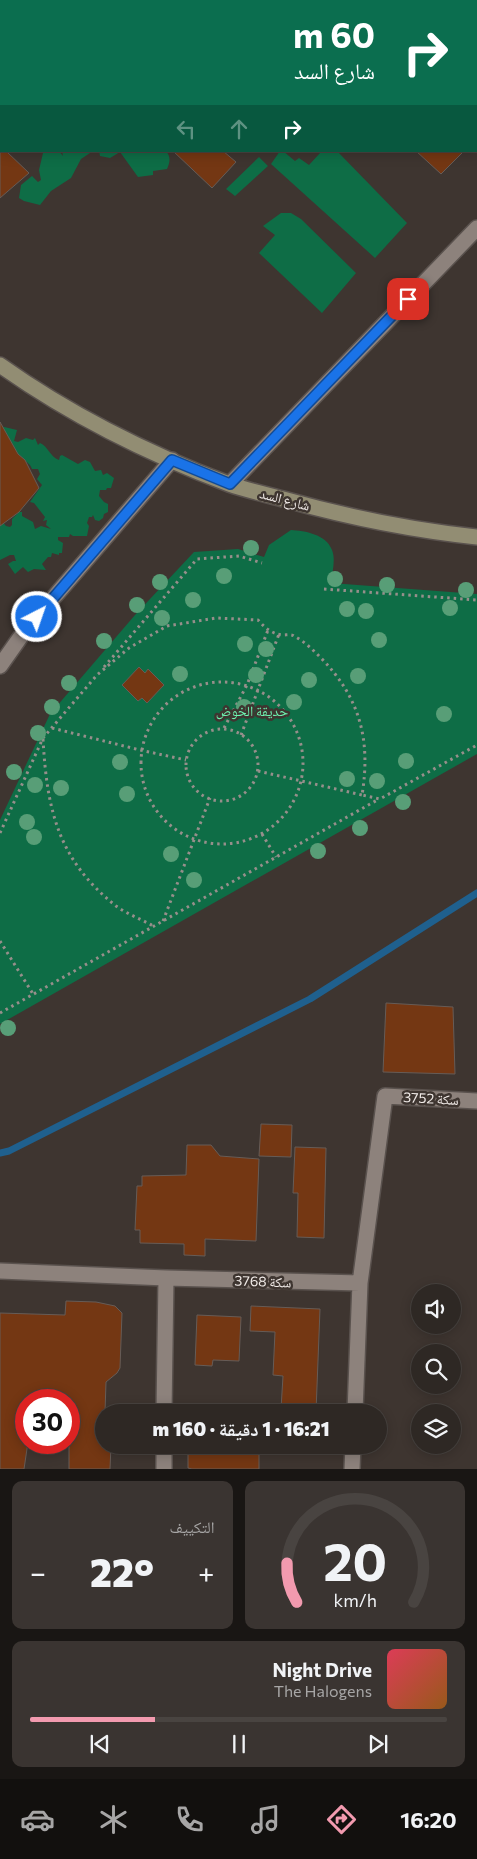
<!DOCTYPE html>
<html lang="ar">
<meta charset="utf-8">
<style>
:root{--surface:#2e2824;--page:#3a3431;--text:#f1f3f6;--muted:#a7a6a6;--line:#494441;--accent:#f29aaf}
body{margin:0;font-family:Commissioner,"Noto Naskh Arabic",sans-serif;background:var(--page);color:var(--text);direction:rtl;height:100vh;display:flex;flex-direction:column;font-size:19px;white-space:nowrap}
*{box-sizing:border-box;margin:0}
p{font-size:16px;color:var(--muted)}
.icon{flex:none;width:28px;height:28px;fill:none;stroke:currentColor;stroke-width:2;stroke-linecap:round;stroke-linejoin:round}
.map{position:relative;height:1469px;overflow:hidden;direction:ltr}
.panel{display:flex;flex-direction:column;gap:12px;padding:12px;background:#191614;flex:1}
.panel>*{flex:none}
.hud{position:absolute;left:0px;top:0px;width:478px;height:152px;box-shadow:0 2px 12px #0003,0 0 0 1px var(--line);direction:rtl;background:#0b6e4f;color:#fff;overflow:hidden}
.buttons{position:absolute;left:411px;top:1284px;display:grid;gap:10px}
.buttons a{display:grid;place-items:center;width:50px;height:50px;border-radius:50%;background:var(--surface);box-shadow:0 2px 12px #0003,0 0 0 1px var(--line);font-size:25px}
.speed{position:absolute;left:15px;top:1389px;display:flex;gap:10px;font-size:25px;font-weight:700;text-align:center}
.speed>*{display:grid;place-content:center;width:65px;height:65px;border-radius:50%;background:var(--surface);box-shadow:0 2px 12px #0003,0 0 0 1px var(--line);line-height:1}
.speed .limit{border:8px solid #d22;background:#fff;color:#111}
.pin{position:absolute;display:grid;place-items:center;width:42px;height:42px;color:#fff;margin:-21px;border-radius:10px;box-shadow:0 2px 8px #0006}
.me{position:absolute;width:55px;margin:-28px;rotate:41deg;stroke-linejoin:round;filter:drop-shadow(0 0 4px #0008)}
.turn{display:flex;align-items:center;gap:18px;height:105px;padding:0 20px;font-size:22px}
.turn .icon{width:65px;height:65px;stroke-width:2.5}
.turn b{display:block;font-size:35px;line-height:42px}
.lanes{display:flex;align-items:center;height:48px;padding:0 20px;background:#0003;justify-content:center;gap:25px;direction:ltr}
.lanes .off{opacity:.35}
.big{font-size:38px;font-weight:800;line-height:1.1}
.panel .tile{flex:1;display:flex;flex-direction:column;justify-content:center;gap:8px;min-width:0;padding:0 18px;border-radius:10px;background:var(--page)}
.panel .dial{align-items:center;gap:0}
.dial svg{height:130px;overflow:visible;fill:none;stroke:var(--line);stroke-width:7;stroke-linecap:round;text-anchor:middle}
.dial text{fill:var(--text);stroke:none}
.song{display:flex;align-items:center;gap:15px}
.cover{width:60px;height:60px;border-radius:8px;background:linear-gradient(135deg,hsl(350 70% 55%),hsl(30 70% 35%))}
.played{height:5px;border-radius:2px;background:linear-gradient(90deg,var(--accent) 30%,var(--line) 30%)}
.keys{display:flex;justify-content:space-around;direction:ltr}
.heat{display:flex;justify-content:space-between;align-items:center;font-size:28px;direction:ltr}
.panel .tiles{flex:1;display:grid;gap:12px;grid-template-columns:1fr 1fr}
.tile:last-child{grid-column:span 2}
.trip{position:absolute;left:95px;top:1404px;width:292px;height:50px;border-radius:25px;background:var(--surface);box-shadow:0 2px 12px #0003,0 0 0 1px var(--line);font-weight:800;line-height:50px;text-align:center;direction:rtl}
.tabs{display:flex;height:80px;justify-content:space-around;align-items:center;background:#12100e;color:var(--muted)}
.tabs .icon{width:35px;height:35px}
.tabs .active{color:var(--accent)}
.tabs b{font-size:22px;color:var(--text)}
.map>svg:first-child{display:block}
.green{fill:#0e6d46}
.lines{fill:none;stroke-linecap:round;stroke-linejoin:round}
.stream{stroke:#1f608e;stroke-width:7}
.building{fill:#743713;stroke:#665c57}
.street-casing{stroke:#5a524e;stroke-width:18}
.secondary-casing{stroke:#5a524e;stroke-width:18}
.path{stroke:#968f8b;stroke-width:3;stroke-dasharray:2.5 4;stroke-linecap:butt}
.street{stroke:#8d827c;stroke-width:15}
.secondary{stroke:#928d73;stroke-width:15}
.tree{fill:#589e77}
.route-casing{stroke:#114b97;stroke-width:12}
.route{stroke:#1a73e8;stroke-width:9}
.labels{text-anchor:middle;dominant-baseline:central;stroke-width:5;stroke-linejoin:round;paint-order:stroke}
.street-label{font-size:14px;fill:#f1ebe8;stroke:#3e3530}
.park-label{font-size:14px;fill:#6ef4b1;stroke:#3e3530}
</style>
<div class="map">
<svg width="477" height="1469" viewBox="0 0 477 1469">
<rect width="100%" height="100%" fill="#3e3530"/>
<!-- green -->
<path class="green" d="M 47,151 L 59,151 L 63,156 L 62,151 L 93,151 L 81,159 L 71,178 L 51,191 L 40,205 L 24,201 L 19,198 L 21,185 L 32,176 L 38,182 L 41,180 L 39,170 L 43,153 Z
M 99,151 L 166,151 C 171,157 170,162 167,169 L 153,171 L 153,175 L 138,177 L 120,152 L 110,158 L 100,156 Z
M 280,151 L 283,151 L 295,161 L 299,158 L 309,165 L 320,153 L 319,151 L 337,151 L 407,223 L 375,258 L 271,164 Z
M 259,157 L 268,166 L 235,196 L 226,189 Z
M 281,213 L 291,213 L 301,219 L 356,273 L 322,313 L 259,253 L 275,235 L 263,226 Z
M 0,426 L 17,430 L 14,441 L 18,442 L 26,438 L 33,440 L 35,438 L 38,445 L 40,443 C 48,446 50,457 59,460 L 60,456 L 62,455 L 78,464 L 85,460 L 90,462 L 95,471 L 101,470 L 103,475 L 107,473 L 114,478 L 111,488 L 107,488 L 106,490 L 100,490 L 99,496 L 104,502 L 108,504 L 108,512 L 104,514 L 103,518 L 99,521 L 95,520 L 93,515 L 92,517 L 89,517 L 87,523 L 89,526 L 87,536 L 73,536 L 70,534 L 69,537 L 58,537 L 58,540 L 63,543 L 62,553 L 59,553 L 59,555 L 52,553 L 51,557 L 48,557 L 42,564 L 46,570 L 34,569 L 28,572 L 23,567 L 15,574 L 8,564 L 13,561 L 16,561 L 14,555 L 10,555 L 0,560 L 0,519 L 6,526 L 10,527 L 12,525 L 12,519 L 19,512 L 22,512 L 22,516 L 33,522 L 35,529 L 41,526 L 51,529 L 46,525 L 47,520 L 43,521 L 45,517 L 34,503 L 30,502 L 42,485 L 37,479 L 40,474 L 38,469 L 32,469 C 30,463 26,462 21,457 C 13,450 5,436 0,426 Z
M 291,530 C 305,531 326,534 332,550 C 336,560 332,573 331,583 L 477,594 L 477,754 L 0,1024 L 0,820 L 50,714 L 135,615 L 194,552 L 238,549 L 264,557 L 269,545 Z"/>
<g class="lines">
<!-- stream -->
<path class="stream" d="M 0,1153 L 9,1151 L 310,999 L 477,893"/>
</g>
<!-- building -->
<path class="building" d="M 0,145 L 1,151 L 6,151 L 29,173 L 0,198 Z
M 173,151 L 223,151 L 236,162 L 212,188 Z
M 416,151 L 464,151 L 441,174 Z
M 0,422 L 18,454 L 25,460 L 39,488 L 19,512 L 0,526 Z
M 139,667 L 145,673 L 148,669 L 164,685 L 147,703 L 142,698 L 138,701 L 122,685 Z
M 386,1003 L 453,1007 L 455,1074 L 383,1072 Z
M 261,1124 L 292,1125 L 291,1157 L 259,1156 Z
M 187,1145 L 211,1145 L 220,1156 L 259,1159 L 256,1241 L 205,1239 L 205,1256 L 184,1255 L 184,1244 L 140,1243 L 140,1230 L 135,1230 L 137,1186 L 142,1186 L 142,1176 L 186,1175 Z
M 295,1147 L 326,1148 L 324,1238 L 297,1237 L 298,1193 L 293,1193 Z
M 66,1301 L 96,1302 L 115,1306 L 122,1313 L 120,1368 L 117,1373 L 106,1382 L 105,1412 L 104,1412 L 104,1445 L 111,1445 L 110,1469 L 69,1469 L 69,1400 L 26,1400 L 26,1442 L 28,1442 L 24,1469 L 0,1469 L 0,1313 L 65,1315 Z
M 251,1306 L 320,1309 L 316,1412 L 291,1412 L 291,1410 L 281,1409 L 283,1376 L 273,1375 L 275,1332 L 250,1331 Z
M 197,1315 L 241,1317 L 239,1361 L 213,1360 L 212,1366 L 195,1365 Z
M 188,1451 L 259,1454 L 259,1469 L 192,1469 L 188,1468 Z"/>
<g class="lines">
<!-- street casing -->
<g class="street-casing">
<path id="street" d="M 230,484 L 477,228
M 0,666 L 24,632 L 172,460
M 0,1271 L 166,1278 L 360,1283
M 164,1412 L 166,1278
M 355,1412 L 360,1283 L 385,1096 L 477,1101
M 164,1469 L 164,1445
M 352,1469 L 353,1445"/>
</g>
<!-- secondary casing -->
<g class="secondary-casing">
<path id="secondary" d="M 0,365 C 69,414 149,454 229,484 C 246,490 265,494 283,499 C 347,517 411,530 477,537"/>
</g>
<!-- path -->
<path class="path" d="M 324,589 L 477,600
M 104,667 L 197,559 L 239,556 L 262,563
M141 763a81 81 0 1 1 162 0a81 81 0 1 1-162 0Z
M 52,728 L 140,750 L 186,760
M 224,728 L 247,685 L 268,630
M186 765a36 36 0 1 1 72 0a36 36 0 1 1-72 0Z
M 241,735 L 279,634
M 43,739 C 47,810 58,860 116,906 C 127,914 141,919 153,926
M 258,771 L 362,795
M 0,833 L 43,738 L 97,675 L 129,648 L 167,626 L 216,618 L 258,620 C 265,628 272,634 283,635 C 287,635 291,634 294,636 C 304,641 313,650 321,658 C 360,698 371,740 362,795 L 380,799 L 477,745
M 262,834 L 276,857
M 163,921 L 210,798
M 0,941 L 33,994
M 0,1013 L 379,799"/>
<!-- street -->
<use href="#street" class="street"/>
<!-- secondary -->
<use href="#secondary" class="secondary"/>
</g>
<!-- trees -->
<g class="tree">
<circle cx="251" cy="548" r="8"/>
<circle cx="224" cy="576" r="8"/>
<circle cx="335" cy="579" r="8"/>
<circle cx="160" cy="582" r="8"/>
<circle cx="387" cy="585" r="8"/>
<circle cx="466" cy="590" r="8"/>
<circle cx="193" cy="600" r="8"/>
<circle cx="137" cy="605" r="8"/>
<circle cx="450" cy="608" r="8"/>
<circle cx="347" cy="609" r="8"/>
<circle cx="366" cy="611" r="8"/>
<circle cx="162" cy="618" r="8"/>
<circle cx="379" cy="640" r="8"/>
<circle cx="104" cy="641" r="8"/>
<circle cx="245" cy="644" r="8"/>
<circle cx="266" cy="649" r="8"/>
<circle cx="180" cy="674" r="8"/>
<circle cx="256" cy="675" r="8"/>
<circle cx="358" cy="676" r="8"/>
<circle cx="309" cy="680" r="8"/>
<circle cx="69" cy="683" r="8"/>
<circle cx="294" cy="702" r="8"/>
<circle cx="52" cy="707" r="8"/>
<circle cx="244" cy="707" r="8"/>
<circle cx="444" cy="714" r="8"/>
<circle cx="38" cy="733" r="8"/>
<circle cx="406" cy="761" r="8"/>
<circle cx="120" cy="762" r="8"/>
<circle cx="14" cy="772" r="8"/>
<circle cx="347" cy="779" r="8"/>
<circle cx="377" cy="781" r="8"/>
<circle cx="35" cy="785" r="8"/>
<circle cx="61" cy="788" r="8"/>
<circle cx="127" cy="794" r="8"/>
<circle cx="403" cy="802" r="8"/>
<circle cx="27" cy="822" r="8"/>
<circle cx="360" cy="828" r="8"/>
<circle cx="34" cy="837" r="8"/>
<circle cx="318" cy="851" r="8"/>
<circle cx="171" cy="854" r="8"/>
<circle cx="194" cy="880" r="8"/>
<circle cx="8" cy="1028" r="8"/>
</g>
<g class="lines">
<!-- route casing -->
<g class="route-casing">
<path id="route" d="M 37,617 L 172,460 L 230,484 L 408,299"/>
</g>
<!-- route -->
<use href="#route" class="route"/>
</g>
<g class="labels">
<!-- street labels -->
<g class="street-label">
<text transform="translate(285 499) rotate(15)">شارع السد</text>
<text transform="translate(431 1098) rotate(3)">سكة 3752</text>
<text transform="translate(263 1281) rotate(2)">سكة 3768</text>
</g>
<!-- park labels -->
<g class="park-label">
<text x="252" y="710">حديقة الخوض</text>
</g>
</g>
</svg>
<div class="buttons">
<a><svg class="icon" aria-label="sound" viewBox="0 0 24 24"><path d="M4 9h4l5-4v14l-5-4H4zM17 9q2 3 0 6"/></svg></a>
<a><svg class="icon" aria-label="search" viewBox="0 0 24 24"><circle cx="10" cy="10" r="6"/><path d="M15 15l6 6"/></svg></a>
<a><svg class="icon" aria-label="layers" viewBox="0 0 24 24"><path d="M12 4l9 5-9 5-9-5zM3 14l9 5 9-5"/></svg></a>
</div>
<div class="speed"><div class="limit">30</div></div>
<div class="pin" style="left:408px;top:299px;background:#d93025"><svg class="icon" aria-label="arrive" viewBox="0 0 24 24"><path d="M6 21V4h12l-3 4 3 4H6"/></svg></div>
<svg class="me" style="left:37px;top:617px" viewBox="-20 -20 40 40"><circle r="17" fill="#1a73e8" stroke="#fff" stroke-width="3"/><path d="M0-11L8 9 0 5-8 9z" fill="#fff"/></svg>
<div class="trip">16:21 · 1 دقيقة · 160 m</div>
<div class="hud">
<div class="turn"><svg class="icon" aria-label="right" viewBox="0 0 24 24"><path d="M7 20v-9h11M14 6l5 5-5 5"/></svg><div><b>60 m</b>شارع السد</div></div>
<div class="lanes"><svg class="icon off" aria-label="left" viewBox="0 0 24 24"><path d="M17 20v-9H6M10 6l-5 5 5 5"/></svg><svg class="icon off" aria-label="ahead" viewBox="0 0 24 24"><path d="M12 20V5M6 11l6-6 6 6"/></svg><svg class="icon" aria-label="right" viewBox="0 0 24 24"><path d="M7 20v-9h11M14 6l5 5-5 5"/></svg></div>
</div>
</div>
<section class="panel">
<div class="tiles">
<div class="tile dial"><svg viewBox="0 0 100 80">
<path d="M14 69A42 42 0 1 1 86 69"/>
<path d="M14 69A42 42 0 0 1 8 45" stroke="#f29aaf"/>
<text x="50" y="56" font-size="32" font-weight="700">20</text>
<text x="50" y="72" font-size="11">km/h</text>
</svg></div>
<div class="tile"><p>التكييف</p>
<div class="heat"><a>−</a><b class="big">22°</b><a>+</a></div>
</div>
<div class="tile">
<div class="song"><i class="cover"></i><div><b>Night Drive</b><p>The Halogens</p></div></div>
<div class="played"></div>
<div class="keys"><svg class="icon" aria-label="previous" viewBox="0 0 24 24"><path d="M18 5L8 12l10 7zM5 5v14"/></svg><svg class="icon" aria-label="pause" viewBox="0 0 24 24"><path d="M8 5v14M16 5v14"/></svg><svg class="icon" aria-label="next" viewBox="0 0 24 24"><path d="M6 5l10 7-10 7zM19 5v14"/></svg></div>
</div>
</div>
</section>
<nav class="tabs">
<b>16:20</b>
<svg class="icon active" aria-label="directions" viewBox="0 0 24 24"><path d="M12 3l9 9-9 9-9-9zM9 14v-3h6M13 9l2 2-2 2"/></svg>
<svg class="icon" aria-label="music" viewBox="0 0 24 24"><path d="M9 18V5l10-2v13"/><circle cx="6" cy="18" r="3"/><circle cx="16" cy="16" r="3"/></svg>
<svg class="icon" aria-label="phone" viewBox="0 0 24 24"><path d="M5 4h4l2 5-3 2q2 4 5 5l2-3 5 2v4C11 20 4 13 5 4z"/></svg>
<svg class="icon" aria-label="climate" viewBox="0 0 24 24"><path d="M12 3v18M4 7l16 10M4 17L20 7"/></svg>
<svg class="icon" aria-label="car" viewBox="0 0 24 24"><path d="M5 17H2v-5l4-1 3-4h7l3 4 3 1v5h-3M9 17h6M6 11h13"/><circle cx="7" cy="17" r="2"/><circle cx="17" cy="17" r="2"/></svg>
</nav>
